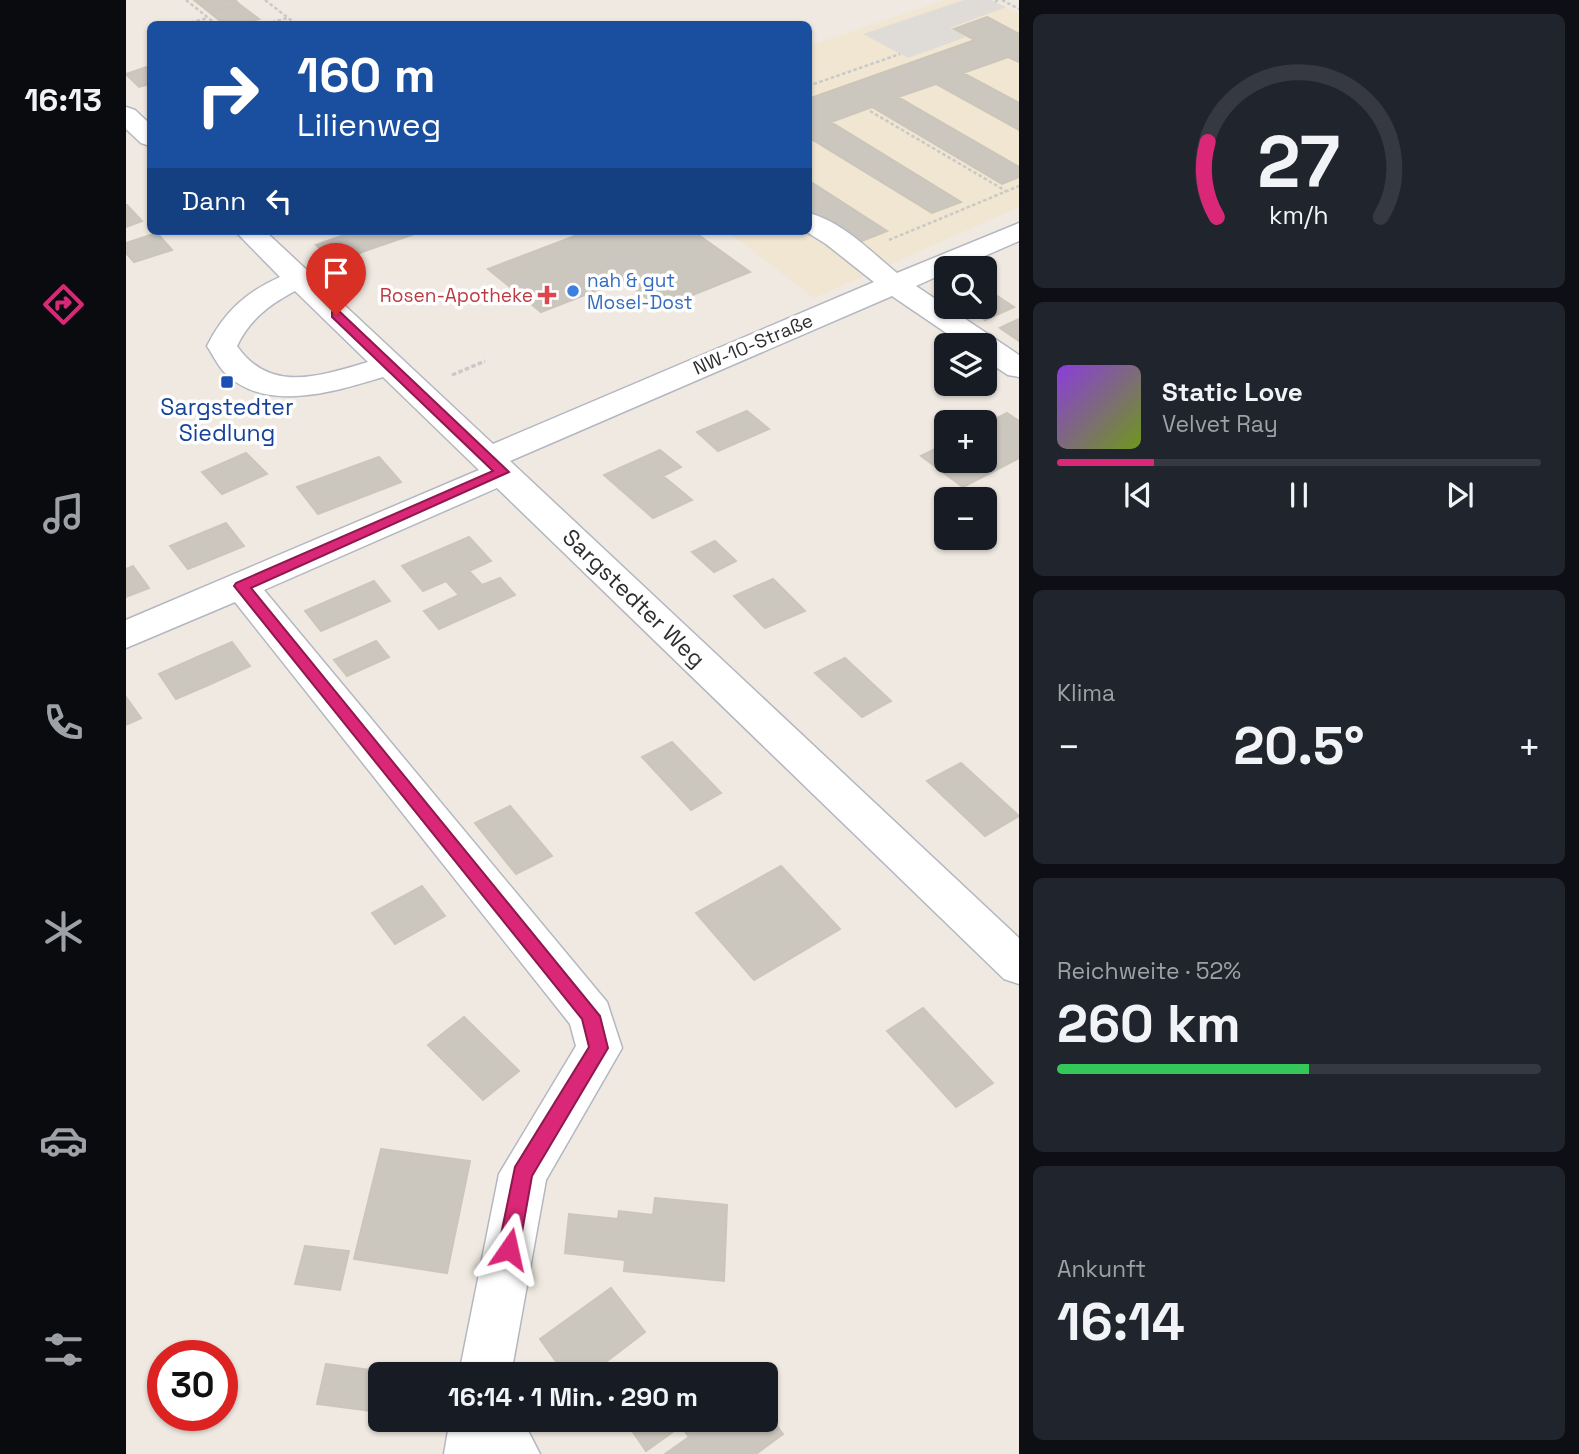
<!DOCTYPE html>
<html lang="de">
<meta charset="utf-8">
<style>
:root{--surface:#171b24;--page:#20242c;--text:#f1f3f6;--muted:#9ea1a6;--line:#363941;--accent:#db2777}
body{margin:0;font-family:"Space Grotesk",sans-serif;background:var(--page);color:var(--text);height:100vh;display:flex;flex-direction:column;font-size:26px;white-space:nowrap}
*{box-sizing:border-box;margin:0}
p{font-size:23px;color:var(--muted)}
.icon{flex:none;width:38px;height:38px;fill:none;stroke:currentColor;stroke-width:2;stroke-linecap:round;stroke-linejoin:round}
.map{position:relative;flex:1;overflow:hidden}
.panel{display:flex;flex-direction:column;gap:14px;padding:14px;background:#0d0f14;width:560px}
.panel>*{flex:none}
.top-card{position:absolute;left:21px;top:21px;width:665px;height:214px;border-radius:10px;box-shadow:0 2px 5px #0004;background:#1a4fa0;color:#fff;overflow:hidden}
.buttons{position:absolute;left:808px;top:256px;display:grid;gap:14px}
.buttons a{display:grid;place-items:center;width:63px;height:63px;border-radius:10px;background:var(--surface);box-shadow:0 2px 5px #0004;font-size:35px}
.speed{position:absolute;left:21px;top:1340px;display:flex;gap:14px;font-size:35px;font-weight:700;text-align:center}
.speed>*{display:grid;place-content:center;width:91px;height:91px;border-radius:50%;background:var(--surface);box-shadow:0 2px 5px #0004;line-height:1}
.speed .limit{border:10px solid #d22;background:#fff;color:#111}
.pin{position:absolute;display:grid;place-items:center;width:60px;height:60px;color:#fff;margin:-72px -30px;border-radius:50% 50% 50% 0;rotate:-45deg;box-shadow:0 0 7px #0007}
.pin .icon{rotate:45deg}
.me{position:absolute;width:77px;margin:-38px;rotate:11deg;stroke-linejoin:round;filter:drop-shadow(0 0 5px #0008)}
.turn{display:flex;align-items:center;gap:24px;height:147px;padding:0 35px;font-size:32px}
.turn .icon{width:91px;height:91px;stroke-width:2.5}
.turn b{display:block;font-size:49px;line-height:60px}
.then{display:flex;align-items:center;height:66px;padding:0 35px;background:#0003;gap:14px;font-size:26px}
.big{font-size:52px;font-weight:700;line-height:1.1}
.panel .card{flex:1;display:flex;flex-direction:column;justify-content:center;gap:10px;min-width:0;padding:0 24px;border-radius:10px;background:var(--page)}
.panel .dial{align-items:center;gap:0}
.dial svg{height:182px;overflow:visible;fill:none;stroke:var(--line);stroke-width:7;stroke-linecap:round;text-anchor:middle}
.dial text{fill:var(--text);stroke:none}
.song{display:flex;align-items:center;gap:21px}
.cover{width:84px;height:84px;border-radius:10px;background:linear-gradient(135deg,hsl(270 70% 55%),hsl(80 70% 35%))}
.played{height:7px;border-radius:4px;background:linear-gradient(90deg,var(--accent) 20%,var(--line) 20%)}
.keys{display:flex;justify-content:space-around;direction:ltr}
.heat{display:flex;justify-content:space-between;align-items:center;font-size:38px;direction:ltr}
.charge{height:10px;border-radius:5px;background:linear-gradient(90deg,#34c759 52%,var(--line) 0)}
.trip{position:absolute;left:242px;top:1362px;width:410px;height:70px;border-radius:10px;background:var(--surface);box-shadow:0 2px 5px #0004;font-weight:700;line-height:70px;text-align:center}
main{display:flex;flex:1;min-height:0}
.tabs{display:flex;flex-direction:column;width:126px;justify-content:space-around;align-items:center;background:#090b0e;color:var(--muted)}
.tabs .icon{width:49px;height:49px}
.tabs .current{color:var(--accent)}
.tabs b{font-size:32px;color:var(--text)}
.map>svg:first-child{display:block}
.education{fill:#f0e6d1}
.plaza{fill:#dfdcd8}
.building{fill:#cbc7bf;stroke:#cbc5ba;stroke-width:2}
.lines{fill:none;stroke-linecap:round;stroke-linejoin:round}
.minor-casing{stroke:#b4b7c1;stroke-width:3}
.path-far1{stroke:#c9c9c9;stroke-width:2.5;stroke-dasharray:3.5 2.5;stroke-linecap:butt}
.path{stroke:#c9c9c9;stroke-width:3.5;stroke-dasharray:4.5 2.5;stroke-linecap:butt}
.minor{fill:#fff;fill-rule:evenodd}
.route{fill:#db2777;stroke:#8e194d;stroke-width:2}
.shop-dot{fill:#3f7fe0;stroke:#fff;stroke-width:2.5}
.health-dot{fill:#e0444e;stroke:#fff;stroke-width:2.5}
.transit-dot{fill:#1a4fb4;stroke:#fff;stroke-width:2.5}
.labels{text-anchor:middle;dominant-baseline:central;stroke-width:7;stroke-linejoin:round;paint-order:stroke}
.far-shop-label{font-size:19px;fill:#366cbe;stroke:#fff;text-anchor:start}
.far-health-label{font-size:19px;fill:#be3a42;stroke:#fff;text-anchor:end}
.far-street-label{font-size:19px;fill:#2e2e2e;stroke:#fff}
.transit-label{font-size:23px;fill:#164399;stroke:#fff}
.street-label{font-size:23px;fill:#2e2e2e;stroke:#fff}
</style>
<main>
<nav class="tabs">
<b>16:13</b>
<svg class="icon current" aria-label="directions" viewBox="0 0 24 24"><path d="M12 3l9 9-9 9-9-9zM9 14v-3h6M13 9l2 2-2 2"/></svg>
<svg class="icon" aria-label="music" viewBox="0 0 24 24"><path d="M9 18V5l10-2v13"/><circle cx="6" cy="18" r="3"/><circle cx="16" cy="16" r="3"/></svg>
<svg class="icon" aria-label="phone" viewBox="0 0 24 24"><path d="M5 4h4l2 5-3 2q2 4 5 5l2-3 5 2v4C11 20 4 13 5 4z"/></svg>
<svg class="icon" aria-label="climate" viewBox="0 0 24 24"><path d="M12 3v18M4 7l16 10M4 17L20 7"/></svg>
<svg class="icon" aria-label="car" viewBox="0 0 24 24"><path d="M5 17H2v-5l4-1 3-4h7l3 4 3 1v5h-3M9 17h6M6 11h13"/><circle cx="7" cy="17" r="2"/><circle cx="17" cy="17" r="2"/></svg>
<svg class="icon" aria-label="filters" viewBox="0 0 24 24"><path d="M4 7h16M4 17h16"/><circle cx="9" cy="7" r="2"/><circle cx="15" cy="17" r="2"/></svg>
</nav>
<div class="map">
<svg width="893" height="1454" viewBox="0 0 893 1454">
<rect width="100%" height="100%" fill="#efe9e1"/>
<!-- education -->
<path class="education" d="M 820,0 L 865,0 L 893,14 L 893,207 L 688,298 L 601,231 L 682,231 L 683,46 Z"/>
<!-- plaza -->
<path class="plaza" d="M 838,0 L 865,0 L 880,7 L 824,28 L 840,37 L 782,58 L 737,34 Z"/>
<!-- building -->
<path class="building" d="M 68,0 L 109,0 L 113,4 L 83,12 Z
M 113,4 L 133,19 L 113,24 L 98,24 L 83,12 Z
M 861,17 L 893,34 L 893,62 L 882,57 L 837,73 L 893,103 L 893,130 L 810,84 L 772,97 L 893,167 L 893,177 L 876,184 L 746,107 L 705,122 L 835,202 L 806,213 L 682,137 L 682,99 L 849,40 L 828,29 Z
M 24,66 L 24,84 L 13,87 L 0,74 Z
M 682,180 L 761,231 L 731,243 L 682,211 Z
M 0,205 L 1,205 L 16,221 L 0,227 Z
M 230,231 L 240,231 L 256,245 L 209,262 L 190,245 Z
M 240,231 L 297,231 L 256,245 Z
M 462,231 L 567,231 L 624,272 L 534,308 L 497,280 L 415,312 L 362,269 Z
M 31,233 L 46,250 L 8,262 L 0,253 L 0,243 Z
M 859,288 L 888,307 L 859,320 L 838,306 L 859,306 Z
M 893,319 L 893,341 L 874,328 Z
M 621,411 L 643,429 L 592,451 L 571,432 Z
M 881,413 L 893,421 L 893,458 L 837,487 L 795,456 L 821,443 L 821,460 L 859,460 L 859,424 Z
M 534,450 L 555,467 L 537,476 L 566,500 L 527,518 L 478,475 Z
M 120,453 L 141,474 L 96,494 L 76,472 Z
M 253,457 L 275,482 L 192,514 L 171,487 Z
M 100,523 L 118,546 L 62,569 L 44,546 Z
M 343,537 L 365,561 L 343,571 L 356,585 L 374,578 L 389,595 L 313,629 L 298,611 L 333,595 L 320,581 L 297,591 L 276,566 Z
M 589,541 L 610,561 L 588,572 L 566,552 Z
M 7,566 L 23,588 L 0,597 L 0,569 Z
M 647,579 L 679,611 L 639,628 L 608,596 Z
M 248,581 L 264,601 L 195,631 L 179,611 Z
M 250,641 L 263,657 L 221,676 L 208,660 Z
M 106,642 L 124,666 L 87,683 L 69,658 Z
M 69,658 L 87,683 L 50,699 L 33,674 Z
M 719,658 L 765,701 L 736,717 L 689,673 Z
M 0,697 L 15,718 L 0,725 Z
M 546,742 L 595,793 L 565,810 L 516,757 Z
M 835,763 L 893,816 L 859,836 L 801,781 Z
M 384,806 L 426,856 L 390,874 L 349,823 Z
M 655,866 L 714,929 L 628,980 L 570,913 Z
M 296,886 L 319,916 L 269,944 L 246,913 Z
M 797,1008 L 867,1083 L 830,1107 L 761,1031 Z
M 338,1017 L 393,1071 L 357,1100 L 302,1045 Z
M 255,1149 L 344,1161 L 321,1273 L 228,1259 Z
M 529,1198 L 601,1205 L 598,1281 L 498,1271 L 499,1260 L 439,1253 L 443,1214 L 492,1219 L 493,1211 L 527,1215 Z
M 179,1246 L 223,1251 L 214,1290 L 169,1284 Z
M 485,1288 L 519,1332 L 464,1374 L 439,1374 L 414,1339 Z
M 200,1364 L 274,1374 L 254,1374 L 254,1412 L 191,1404 Z
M 642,1414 L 657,1434 L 630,1454 L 539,1454 L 563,1437 L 555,1426 L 520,1451 L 507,1432 L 524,1419 L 618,1419 L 624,1428 L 639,1419 Z"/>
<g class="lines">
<!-- minor casing -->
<g class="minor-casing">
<path id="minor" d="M 0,107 L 9,110 L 24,124 L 24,146 L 15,143 L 0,129 Z
M 682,213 C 716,221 745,252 771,273 L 893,223 L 893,241 L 831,268 L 821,268 L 821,272 L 790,286 L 893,355 L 893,377 L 882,375 L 859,360 L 859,345 L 838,345 L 766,296 L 384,461 L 893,938 L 893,984 L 878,979 L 371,488 L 138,590 L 481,1002 L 496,1048 L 420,1180 L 385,1374 L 333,1374 L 373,1174 L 450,1046 L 444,1024 L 109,602 L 0,648 L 0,620 L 353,470 L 257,377 C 210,391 140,414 99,373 C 92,366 87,355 81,346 C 98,312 120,292 154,277 L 109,231 L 139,231 L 367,444 L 748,282 L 700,244 L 679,231 L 682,231 ZM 169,291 L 242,362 C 194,376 144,394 111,346 C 124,319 143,305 169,291 Z
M 324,1419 L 396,1419 L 414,1454 L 318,1454 Z"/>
</g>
<!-- path-far1 -->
<path class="path-far1" d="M 60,0 L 90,24
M 139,0 L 170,24
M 876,0 L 893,9
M 869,2 L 872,0
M 59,24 L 82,18
M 140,24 L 161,18
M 682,86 L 774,54
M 744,111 L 880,191
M 763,240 L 893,186"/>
<!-- path -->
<path class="path" d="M 326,375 L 359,361"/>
<!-- minor -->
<use href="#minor" class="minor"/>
</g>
<!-- route -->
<path class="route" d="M 210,311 L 214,312 L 383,472 L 125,588 L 474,1016 L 482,1048 L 406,1176 L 393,1249 L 390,1256 L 383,1259 L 375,1256 L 372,1249 L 389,1167 L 463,1047 L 456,1019 L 108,586 L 110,583 L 367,471 L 206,317 L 206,312 Z"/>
<!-- markers -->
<circle class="shop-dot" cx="447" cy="291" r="7"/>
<path class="health-dot" d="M417.5 284.5h7v7h7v7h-7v7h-7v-7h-7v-7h7z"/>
<rect class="transit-dot" x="94" y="375" width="14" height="14" rx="3.5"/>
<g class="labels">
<!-- far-shop labels -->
<g class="far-shop-label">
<text x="461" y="280">nah &amp; gut<tspan x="461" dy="22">Mosel-Dost</tspan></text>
</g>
<!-- far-health labels -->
<g class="far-health-label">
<text x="407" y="295">Rosen-Apotheke</text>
</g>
<!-- far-street labels -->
<g class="far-street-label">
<text transform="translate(627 344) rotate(-23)">NW-10-Straße</text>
</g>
<!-- transit labels -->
<g class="transit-label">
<text x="101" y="407">Sargstedter<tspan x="101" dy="26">Siedlung</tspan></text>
</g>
<!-- street labels -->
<g class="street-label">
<text transform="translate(508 598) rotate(44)">Sargstedter Weg</text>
</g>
</g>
</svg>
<div class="buttons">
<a><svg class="icon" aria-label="search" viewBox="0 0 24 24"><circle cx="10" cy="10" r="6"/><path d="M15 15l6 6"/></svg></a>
<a><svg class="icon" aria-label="layers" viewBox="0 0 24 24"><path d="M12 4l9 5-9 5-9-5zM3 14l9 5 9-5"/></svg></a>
<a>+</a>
<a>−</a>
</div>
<div class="speed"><div class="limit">30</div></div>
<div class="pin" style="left:210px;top:315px;background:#d93025"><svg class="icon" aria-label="arrive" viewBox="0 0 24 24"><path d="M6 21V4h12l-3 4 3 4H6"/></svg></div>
<svg class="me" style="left:383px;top:1249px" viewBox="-20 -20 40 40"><path d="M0-17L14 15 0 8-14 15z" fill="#db2777" stroke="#fff" stroke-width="4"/></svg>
<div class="trip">16:14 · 1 Min. · 290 m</div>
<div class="top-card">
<div class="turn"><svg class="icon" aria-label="right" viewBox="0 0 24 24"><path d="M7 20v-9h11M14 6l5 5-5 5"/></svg><div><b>160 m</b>Lilienweg</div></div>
<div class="then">Dann<svg class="icon" aria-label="left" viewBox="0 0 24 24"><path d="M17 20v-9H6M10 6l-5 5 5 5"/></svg></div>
</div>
</div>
<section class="panel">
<div class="card dial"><svg viewBox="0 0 100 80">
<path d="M14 69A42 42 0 1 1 86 69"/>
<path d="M14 69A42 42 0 0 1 10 36" stroke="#db2777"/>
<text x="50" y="56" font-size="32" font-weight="700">27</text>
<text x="50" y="72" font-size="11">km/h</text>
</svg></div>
<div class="card">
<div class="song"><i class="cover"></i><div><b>Static Love</b><p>Velvet Ray</p></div></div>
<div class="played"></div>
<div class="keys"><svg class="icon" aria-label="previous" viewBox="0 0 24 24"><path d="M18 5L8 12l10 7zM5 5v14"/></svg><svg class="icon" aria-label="pause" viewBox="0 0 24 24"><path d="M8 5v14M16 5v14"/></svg><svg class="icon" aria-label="next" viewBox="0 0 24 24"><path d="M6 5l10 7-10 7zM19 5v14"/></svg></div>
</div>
<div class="card"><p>Klima</p>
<div class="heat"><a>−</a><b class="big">20.5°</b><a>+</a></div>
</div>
<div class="card"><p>Reichweite · 52%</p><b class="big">260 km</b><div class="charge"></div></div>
<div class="card"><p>Ankunft</p><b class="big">16:14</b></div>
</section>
</main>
